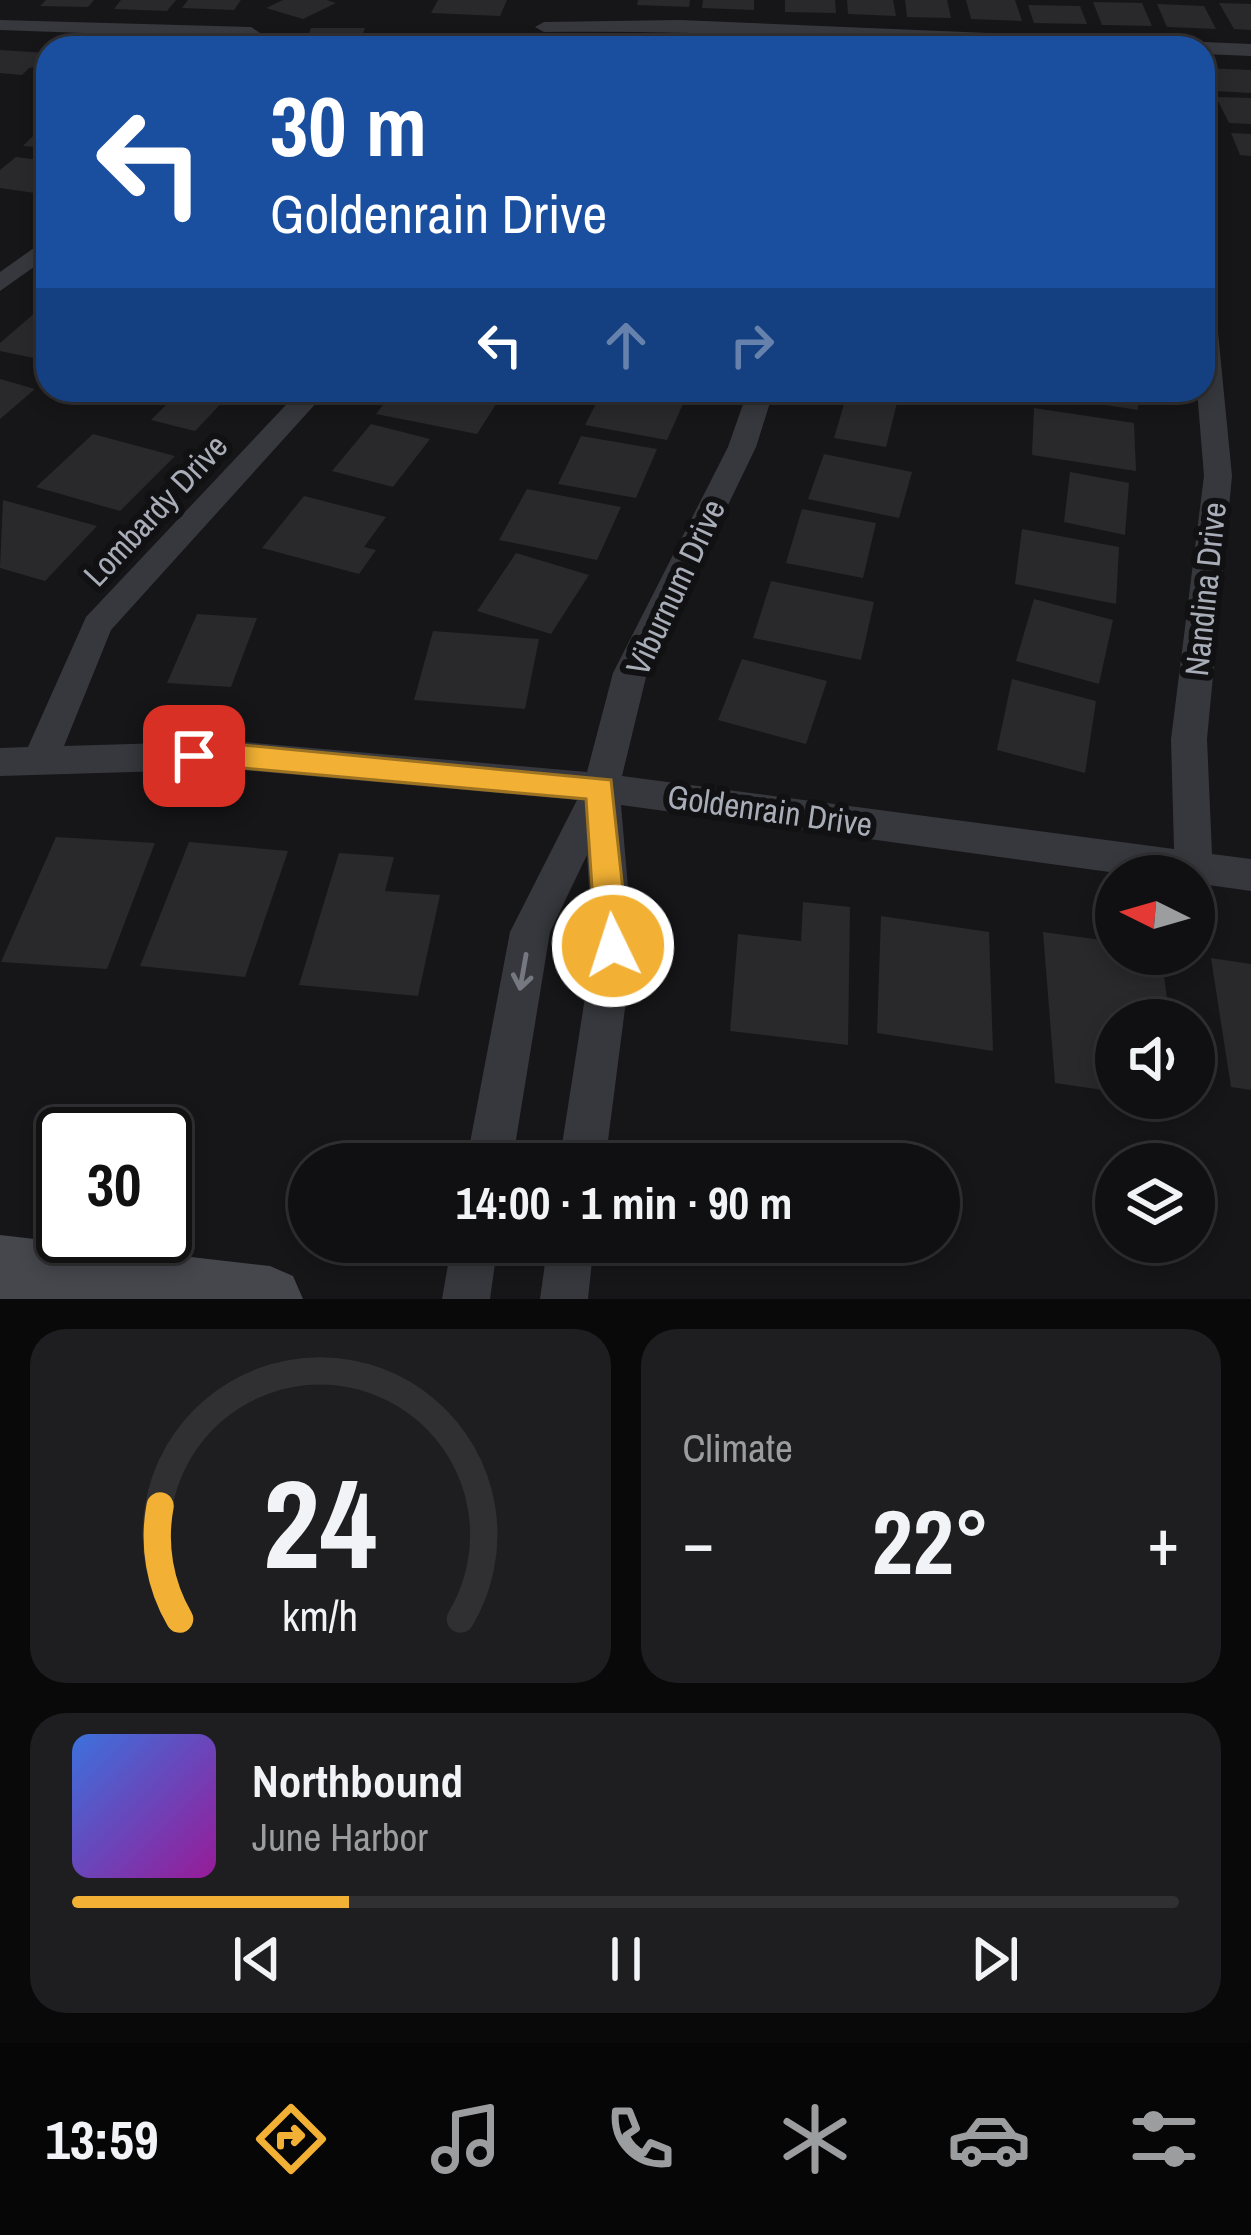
<!DOCTYPE html>
<meta charset="utf-8">
<style>
:root{--surface:#101012;--page:#1e1e20;--text:#f1f3f6;--muted:#9c9d9f;--line:#303032;--accent:#f2b134}
body{margin:0;font-family:"Archivo Narrow",sans-serif;background:var(--page);color:var(--text);height:100vh;display:flex;flex-direction:column;font-size:45px;white-space:nowrap}
*{box-sizing:border-box;margin:0}
p{font-size:39px;color:var(--muted)}
.icon{flex:none;width:66px;height:66px;fill:none;stroke:currentColor;stroke-width:2;stroke-linecap:round;stroke-linejoin:round}
.map{position:relative;height:1299px;overflow:hidden}
.sheet{display:flex;flex-direction:column;gap:30px;padding:30px;background:#09090a;flex:1}
.sheet>*{flex:none}
.banner{position:absolute;left:36px;top:36px;width:1179px;height:366px;border-radius:36px;box-shadow:0 6px 18px #0003,0 0 0 3px var(--line);background:#1a4fa0;color:#fff;overflow:hidden}
.needle{width:78px;rotate:275deg}
.buttons{position:absolute;left:1095px;top:855px;display:grid;gap:24px}
.buttons a{display:grid;place-items:center;width:120px;height:120px;border-radius:50%;background:var(--surface);box-shadow:0 6px 18px #0003,0 0 0 3px var(--line);font-size:60px}
.speed{position:absolute;left:36px;top:1107px;display:flex;gap:24px;font-size:60px;font-weight:700;text-align:center}
.speed>*{display:grid;place-content:center;width:156px;height:156px;border-radius:50%;background:var(--surface);box-shadow:0 6px 18px #0003,0 0 0 3px var(--line);line-height:1}
.speed .limit{border:6px solid #111;border-radius:18px;background:#fff;color:#111}
.pin{position:absolute;display:grid;place-items:center;width:102px;height:102px;color:#fff;margin:-51px;border-radius:24px;box-shadow:0 6px 18px #0006}
.me{position:absolute;width:132px;margin:-66px;rotate:356deg;stroke-linejoin:round;filter:drop-shadow(0 0 9px #0008)}
.turn{display:flex;align-items:center;gap:42px;height:252px;padding:0 36px;font-size:54px}
.turn .icon{width:156px;height:156px;stroke-width:2.5}
.turn b{display:block;font-size:84px;line-height:102px}
.lanes{display:flex;align-items:center;height:114px;padding:0 36px;background:#0003;justify-content:center;gap:60px;direction:ltr}
.lanes .off{opacity:.35}
.big{font-size:90px;font-weight:700;line-height:1.1}
.sheet .card{flex:1;display:flex;flex-direction:column;justify-content:center;gap:18px;min-width:0;padding:0 42px;border-radius:36px;background:var(--page)}
.sheet .dial{align-items:center;gap:0}
.dial svg{height:312px;overflow:visible;fill:none;stroke:var(--line);stroke-width:7;stroke-linecap:round;text-anchor:middle}
.dial text{fill:var(--text);stroke:none}
.song{display:flex;align-items:center;gap:36px}
.cover{width:144px;height:144px;border-radius:18px;background:linear-gradient(135deg,hsl(220 70% 55%),hsl(300 70% 35%))}
.played{height:12px;border-radius:6px;background:linear-gradient(90deg,var(--accent) 25%,var(--line) 25%)}
.keys{display:flex;justify-content:space-around;direction:ltr}
.heat{display:flex;justify-content:space-between;align-items:center;font-size:66px;direction:ltr}
.sheet .tiles{flex:1;display:grid;gap:30px;grid-template-columns:1fr 1fr}
.card:last-child{grid-column:span 2}
.trip{position:absolute;left:288px;top:1143px;width:672px;height:120px;border-radius:60px;background:var(--surface);box-shadow:0 6px 18px #0003,0 0 0 3px var(--line);font-weight:700;line-height:120px;text-align:center}
.dock{display:flex;height:192px;justify-content:space-around;align-items:center;background:#060607;color:var(--muted)}
.dock .icon{width:84px;height:84px}
.dock .active{color:var(--accent)}
.dock b{font-size:54px;color:var(--text)}
.map>svg:first-child{display:block}
.building{fill:#29292c}
.lines{fill:none;stroke-linecap:round;stroke-linejoin:round}
.street{fill:#37383d;fill-rule:evenodd}
.secondary{fill:#45474d;fill-rule:evenodd}
.oneway{stroke:#757881}
.route{fill:#f2b134;stroke:#9d7322;stroke-width:3}
.labels{text-anchor:middle;dominant-baseline:central;stroke-width:12;stroke-linejoin:round;paint-order:stroke}
.street-label{font-size:33px;fill:#a8adb8;stroke:#111113}
</style>
<div class="map">
<svg width="1251" height="1299" viewBox="0 0 1251 1299">
<rect width="100%" height="100%" fill="#161618"/>
<!-- building -->
<path class="building" d="M 46,0 L 94,0 L 88,7 L 40,6 Z
M 121,0 L 176,0 L 167,11 L 114,9 Z
M 188,0 L 241,0 L 234,10 L 182,8 Z
M 283,0 L 327,0 L 336,3 L 303,19 L 266,8 Z
M 438,0 L 507,0 L 500,16 L 431,13 Z
M 638,0 L 690,0 L 689,7 L 637,5 Z
M 703,0 L 754,0 L 754,10 L 702,8 Z
M 785,0 L 835,0 L 836,13 L 785,12 Z
M 847,0 L 893,0 L 896,16 L 848,14 Z
M 905,0 L 947,0 L 951,18 L 907,17 Z
M 966,0 L 1015,0 L 1022,21 L 971,19 Z
M 1093,2 L 1142,3 L 1152,26 L 1102,25 Z
M 1219,3 L 1251,4 L 1251,30 L 1234,29 Z
M 1157,4 L 1204,6 L 1216,29 L 1167,27 Z
M 1028,5 L 1080,6 L 1087,24 L 1034,23 Z
M 311,28 L 365,28 L 358,48 L 303,48 Z
M 427,34 L 488,36 L 483,48 L 421,48 Z
M 0,50 L 48,53 L 48,65 L 29,68 L 22,75 L 0,73 Z
M 1204,68 L 1251,70 L 1251,93 L 1214,91 Z
M 1216,97 L 1251,98 L 1251,124 L 1229,123 Z
M 48,121 L 48,148 L 23,146 Z
M 1231,133 L 1251,134 L 1251,156 L 1240,155 Z
M 16,157 L 48,161 L 48,181 L 35,193 L 0,188 L 0,170 Z
M 36,312 L 48,314 L 48,361 L 0,351 L 0,343 Z
M 0,379 L 35,389 L 0,419 Z
M 181,390 L 234,390 L 195,431 L 151,420 Z
M 394,390 L 505,390 L 477,434 L 376,414 Z
M 603,390 L 646,390 L 686,397 L 667,440 L 585,425 Z
M 1048,390 L 1138,390 L 1138,410 L 1047,396 Z
M 847,394 L 897,403 L 886,447 L 834,438 Z
M 1034,408 L 1134,423 L 1136,471 L 1032,455 Z
M 371,424 L 430,439 L 393,487 L 332,471 Z
M 93,434 L 175,456 L 120,511 L 36,487 Z
M 581,436 L 657,449 L 636,498 L 558,484 Z
M 824,454 L 912,472 L 899,518 L 808,499 Z
M 1070,472 L 1129,483 L 1125,535 L 1064,522 Z
M 527,489 L 621,507 L 597,560 L 499,540 Z
M 304,496 L 386,517 L 364,547 L 376,550 L 359,574 L 262,548 Z
M 3,500 L 97,526 L 45,581 L 0,568 Z
M 802,509 L 876,523 L 863,578 L 786,563 Z
M 1022,529 L 1119,547 L 1116,604 L 1015,584 Z
M 516,553 L 589,575 L 551,634 L 477,611 Z
M 771,581 L 874,602 L 861,660 L 753,638 Z
M 1034,599 L 1113,620 L 1099,684 L 1016,661 Z
M 197,614 L 257,618 L 231,687 L 167,683 Z
M 433,631 L 539,639 L 525,709 L 414,700 Z
M 742,659 L 827,681 L 806,744 L 718,720 Z
M 1012,679 L 1096,701 L 1085,773 L 997,750 Z
M 56,837 L 155,843 L 107,969 L 1,962 Z
M 189,842 L 288,851 L 245,977 L 140,966 Z
M 339,853 L 394,857 L 385,891 L 440,895 L 418,996 L 299,985 Z
M 803,902 L 850,907 L 848,1045 L 730,1031 L 738,934 L 801,941 Z
M 881,916 L 989,932 L 993,1051 L 877,1033 Z
M 1043,932 L 1116,942 L 1116,954 L 1161,954 L 1170,1020 L 1116,1020 L 1116,1092 L 1055,1083 Z
M 1211,958 L 1251,964 L 1251,1090 L 1231,1087 Z"/>
<g class="lines">
<!-- street -->
<path class="street" d="M 0,20 L 251,27 L 260,33 L 251,39 L 0,30 Z
M 680,20 L 1251,44 L 1251,56 L 1203,54 L 1203,48 C 983,48 764,29 544,32 L 535,27 L 544,22 Z
M 48,238 L 48,257 L 0,291 L 0,272 Z
M 1203,304 L 1216,312 L 1232,476 L 1207,739 L 1212,854 L 1251,859 L 1251,891 L 1194,883 L 1194,876 L 1139,876 L 621,805 L 633,946 L 605,1164 L 559,1164 L 593,946 L 587,855 L 550,932 L 512,1164 L 466,1164 L 510,932 L 577,800 L 232,769 L 0,776 L 0,748 L 28,747 L 86,617 L 300,390 L 328,390 L 111,630 L 64,746 L 232,741 L 587,772 L 613,673 L 728,447 L 748,390 L 774,390 L 756,447 L 647,673 L 622,776 L 1174,849 L 1171,739 L 1204,476 L 1197,390 L 1203,390 Z
M 452,1242 L 498,1242 L 490,1299 L 442,1299 Z
M 548,1242 L 594,1242 L 588,1299 L 540,1299 Z"/>
<!-- secondary -->
<path class="secondary" d="M 0,1235 L 270,1266 L 293,1276 L 303,1299 L 0,1299 Z"/>
</g>
<!-- one-way arrows -->
<defs><path id="oneway-shaft" d="M-6 0H5M1.5-3L5.5 0L1.5 3" fill="none" stroke-width="1.6" stroke-linecap="round" stroke-linejoin="round" transform="scale(3)"/></defs>
<use class="oneway" href="#oneway-shaft" transform="translate(523 972) rotate(100)"/>
<!-- route -->
<path class="route" d="M 194,744 L 232,744 L 611,780 L 629,946 L 625,956 L 613,961 L 601,956 L 596,946 L 586,799 L 232,767 L 183,764 L 179,756 L 183,748 Z"/>
<g class="labels">
<!-- street labels -->
<g class="street-label">
<text transform="translate(155 510) rotate(-47)">Lombardy Drive</text>
<text transform="translate(675 587) rotate(-65)">Viburnum Drive</text>
<text transform="translate(1205 589) rotate(-84)">Nandina Drive</text>
<text transform="translate(770 810) rotate(8)">Goldenrain Drive</text>
</g>
</g>
</svg>
<div class="buttons">
<a><svg class="needle" viewBox="-14 -14 28 28"><path d="M0-13l5 13h-10z" fill="#e53935"/><path d="M0 13l5-13h-10z" fill="#9c9d9f"/></svg></a>
<a><svg class="icon" aria-label="sound" viewBox="0 0 24 24"><path d="M4 9h4l5-4v14l-5-4H4zM17 9q2 3 0 6"/></svg></a>
<a><svg class="icon" aria-label="layers" viewBox="0 0 24 24"><path d="M12 4l9 5-9 5-9-5zM3 14l9 5 9-5"/></svg></a>
</div>
<div class="speed"><div class="limit">30</div></div>
<div class="pin" style="left:194px;top:756px;background:#d93025"><svg class="icon" aria-label="arrive" viewBox="0 0 24 24"><path d="M6 21V4h12l-3 4 3 4H6"/></svg></div>
<svg class="me" style="left:613px;top:946px" viewBox="-20 -20 40 40"><circle r="17" fill="#f2b134" stroke="#fff" stroke-width="3"/><path d="M0-11L8 9 0 5-8 9z" fill="#fff"/></svg>
<div class="trip">14:00 · 1 min · 90 m</div>
<div class="banner">
<div class="turn"><svg class="icon" aria-label="left" viewBox="0 0 24 24"><path d="M17 20v-9H6M10 6l-5 5 5 5"/></svg><div><b>30 m</b>Goldenrain Drive</div></div>
<div class="lanes"><svg class="icon" aria-label="left" viewBox="0 0 24 24"><path d="M17 20v-9H6M10 6l-5 5 5 5"/></svg><svg class="icon off" aria-label="ahead" viewBox="0 0 24 24"><path d="M12 20V5M6 11l6-6 6 6"/></svg><svg class="icon off" aria-label="right" viewBox="0 0 24 24"><path d="M7 20v-9h11M14 6l5 5-5 5"/></svg></div>
</div>
</div>
<section class="sheet">
<div class="tiles">
<div class="card dial"><svg viewBox="0 0 100 80">
<path d="M14 69A42 42 0 1 1 86 69"/>
<path d="M14 69A42 42 0 0 1 9 40" stroke="#f2b134"/>
<text x="50" y="56" font-size="32" font-weight="700">24</text>
<text x="50" y="72" font-size="11">km/h</text>
</svg></div>
<div class="card"><p>Climate</p>
<div class="heat"><a>−</a><b class="big">22°</b><a>+</a></div>
</div>
<div class="card">
<div class="song"><i class="cover"></i><div><b>Northbound</b><p>June Harbor</p></div></div>
<div class="played"></div>
<div class="keys"><svg class="icon" aria-label="previous" viewBox="0 0 24 24"><path d="M18 5L8 12l10 7zM5 5v14"/></svg><svg class="icon" aria-label="pause" viewBox="0 0 24 24"><path d="M8 5v14M16 5v14"/></svg><svg class="icon" aria-label="next" viewBox="0 0 24 24"><path d="M6 5l10 7-10 7zM19 5v14"/></svg></div>
</div>
</div>
</section>
<nav class="dock">
<b>13:59</b>
<svg class="icon active" aria-label="directions" viewBox="0 0 24 24"><path d="M12 3l9 9-9 9-9-9zM9 14v-3h6M13 9l2 2-2 2"/></svg>
<svg class="icon" aria-label="music" viewBox="0 0 24 24"><path d="M9 18V5l10-2v13"/><circle cx="6" cy="18" r="3"/><circle cx="16" cy="16" r="3"/></svg>
<svg class="icon" aria-label="phone" viewBox="0 0 24 24"><path d="M5 4h4l2 5-3 2q2 4 5 5l2-3 5 2v4C11 20 4 13 5 4z"/></svg>
<svg class="icon" aria-label="climate" viewBox="0 0 24 24"><path d="M12 3v18M4 7l16 10M4 17L20 7"/></svg>
<svg class="icon" aria-label="car" viewBox="0 0 24 24"><path d="M5 17H2v-5l4-1 3-4h7l3 4 3 1v5h-3M9 17h6M6 11h13"/><circle cx="7" cy="17" r="2"/><circle cx="17" cy="17" r="2"/></svg>
<svg class="icon" aria-label="filters" viewBox="0 0 24 24"><path d="M4 7h16M4 17h16"/><circle cx="9" cy="7" r="2"/><circle cx="15" cy="17" r="2"/></svg>
</nav>
